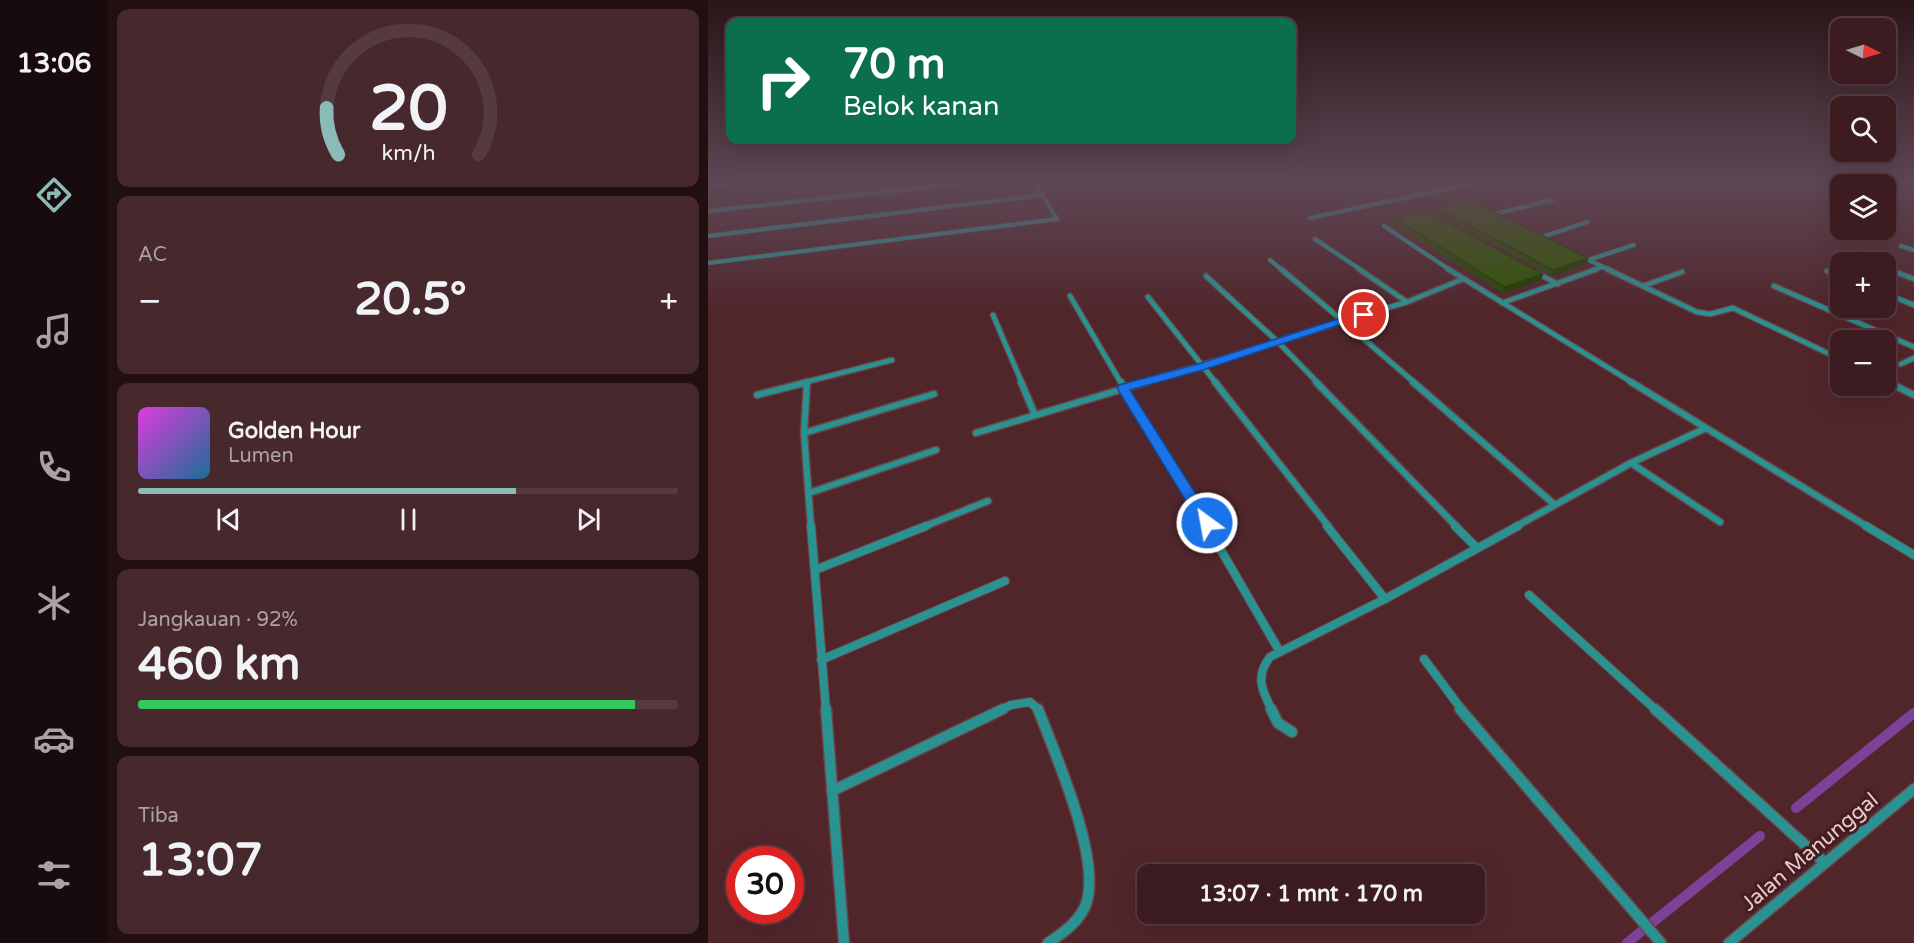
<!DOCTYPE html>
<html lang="id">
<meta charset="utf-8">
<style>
:root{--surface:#3c1c20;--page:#47292d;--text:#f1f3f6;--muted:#aca1a5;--line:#553a3e;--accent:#8bbbb9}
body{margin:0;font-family:"Varela Round",sans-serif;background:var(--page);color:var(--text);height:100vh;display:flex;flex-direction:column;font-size:22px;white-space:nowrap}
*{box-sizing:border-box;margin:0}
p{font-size:20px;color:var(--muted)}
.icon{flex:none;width:33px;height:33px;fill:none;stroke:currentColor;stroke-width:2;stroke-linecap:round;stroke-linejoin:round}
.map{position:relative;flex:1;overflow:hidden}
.details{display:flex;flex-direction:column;gap:9px;padding:9px;background:#210f12;width:600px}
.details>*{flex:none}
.guide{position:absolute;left:18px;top:18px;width:570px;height:126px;border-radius:12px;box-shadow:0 6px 24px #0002,0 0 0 2px var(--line);background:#0b6e4f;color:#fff;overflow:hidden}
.needle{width:39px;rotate:95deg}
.controls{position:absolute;left:1122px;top:18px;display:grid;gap:12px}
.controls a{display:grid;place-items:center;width:66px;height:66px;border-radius:12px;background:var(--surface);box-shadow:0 6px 24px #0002,0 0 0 2px var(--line);font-size:30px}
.speed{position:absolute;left:18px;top:846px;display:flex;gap:12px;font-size:30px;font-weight:700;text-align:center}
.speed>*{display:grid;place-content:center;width:78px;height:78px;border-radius:50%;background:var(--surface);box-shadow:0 6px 24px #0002,0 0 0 2px var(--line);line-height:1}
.speed .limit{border:9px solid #d22;background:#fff;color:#111}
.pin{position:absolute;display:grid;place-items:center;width:51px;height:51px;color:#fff;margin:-26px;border:3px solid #fff;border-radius:50%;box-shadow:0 2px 6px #0007}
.me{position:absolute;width:66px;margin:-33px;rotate:328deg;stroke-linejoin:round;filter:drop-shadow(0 0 4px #0008)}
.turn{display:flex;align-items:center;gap:21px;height:126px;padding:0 18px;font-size:27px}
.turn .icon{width:78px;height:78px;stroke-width:2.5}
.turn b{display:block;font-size:42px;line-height:51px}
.big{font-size:45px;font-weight:800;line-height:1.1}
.details .widget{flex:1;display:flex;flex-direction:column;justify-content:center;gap:9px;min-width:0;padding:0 21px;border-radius:12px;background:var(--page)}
.details .dial{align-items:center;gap:0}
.dial svg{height:156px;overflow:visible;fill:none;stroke:var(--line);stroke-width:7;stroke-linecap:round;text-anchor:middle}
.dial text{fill:var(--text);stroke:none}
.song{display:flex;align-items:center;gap:18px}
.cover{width:72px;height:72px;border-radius:9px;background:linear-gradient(135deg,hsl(300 70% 55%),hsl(200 70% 35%))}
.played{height:6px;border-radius:3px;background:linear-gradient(90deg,var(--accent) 70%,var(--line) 70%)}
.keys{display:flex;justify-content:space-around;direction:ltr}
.heat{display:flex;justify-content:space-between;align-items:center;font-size:33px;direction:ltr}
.charge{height:9px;border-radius:4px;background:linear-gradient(90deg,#34c759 92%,var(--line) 0)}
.trip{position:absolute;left:429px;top:864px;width:348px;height:60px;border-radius:12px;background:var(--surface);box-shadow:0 6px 24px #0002,0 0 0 2px var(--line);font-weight:800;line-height:60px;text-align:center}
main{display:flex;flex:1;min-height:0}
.tab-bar{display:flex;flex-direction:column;width:108px;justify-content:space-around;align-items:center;background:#180b0d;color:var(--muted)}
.tab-bar .icon{width:42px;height:42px}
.tab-bar .selected{color:var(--accent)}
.tab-bar b{font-size:27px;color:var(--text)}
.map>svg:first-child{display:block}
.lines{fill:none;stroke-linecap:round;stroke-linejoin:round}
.stream-far1{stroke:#7c4298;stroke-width:4}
.stream{stroke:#7c4298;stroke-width:10}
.minor-far4-casing{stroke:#6b4448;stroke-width:5}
.minor-far3-casing{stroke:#6b4448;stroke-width:7}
.minor-far2-casing{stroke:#6b4448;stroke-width:9}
.minor-far1-casing{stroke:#6b4448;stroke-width:10}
.minor-casing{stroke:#6b4448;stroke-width:13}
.minor-far4{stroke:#2a9290;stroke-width:4}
.minor-far3{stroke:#2a9290;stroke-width:4.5}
.minor-far2{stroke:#2a9290;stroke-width:6}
.minor-far1{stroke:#2a9290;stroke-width:8}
.minor{stroke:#2a9290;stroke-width:10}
.wall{fill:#284900}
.shaded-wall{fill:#203c00}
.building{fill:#2e5500;stroke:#203c00;stroke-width:1.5}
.route{fill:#1a73e8;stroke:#114b97;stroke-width:1.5}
.labels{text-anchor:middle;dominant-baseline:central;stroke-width:6;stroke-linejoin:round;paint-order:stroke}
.near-street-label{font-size:21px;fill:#e8ccce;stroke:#441c21}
</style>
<main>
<nav class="tab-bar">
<b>13:06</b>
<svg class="icon selected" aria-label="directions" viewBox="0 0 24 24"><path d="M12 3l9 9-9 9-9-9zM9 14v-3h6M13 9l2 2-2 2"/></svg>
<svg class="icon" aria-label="music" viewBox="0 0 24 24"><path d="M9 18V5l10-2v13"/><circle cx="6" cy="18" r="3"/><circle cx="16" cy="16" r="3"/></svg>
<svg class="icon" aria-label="phone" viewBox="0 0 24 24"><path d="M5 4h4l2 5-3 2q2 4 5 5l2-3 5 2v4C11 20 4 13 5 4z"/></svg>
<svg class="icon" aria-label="climate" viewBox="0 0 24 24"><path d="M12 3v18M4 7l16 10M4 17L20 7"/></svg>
<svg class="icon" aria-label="car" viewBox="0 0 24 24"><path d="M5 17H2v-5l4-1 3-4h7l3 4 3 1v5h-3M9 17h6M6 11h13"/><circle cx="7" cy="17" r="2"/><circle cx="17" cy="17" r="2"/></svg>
<svg class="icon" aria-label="filters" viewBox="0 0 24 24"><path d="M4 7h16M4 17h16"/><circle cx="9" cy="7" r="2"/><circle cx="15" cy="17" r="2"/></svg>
</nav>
<section class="details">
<div class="widget dial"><svg viewBox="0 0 100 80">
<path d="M14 69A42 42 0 1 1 86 69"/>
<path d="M14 69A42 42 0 0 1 8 45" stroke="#8bbbb9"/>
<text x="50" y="56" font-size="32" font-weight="700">20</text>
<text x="50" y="72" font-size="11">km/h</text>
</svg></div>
<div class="widget"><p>AC</p>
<div class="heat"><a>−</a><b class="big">20.5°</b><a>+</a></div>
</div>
<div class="widget">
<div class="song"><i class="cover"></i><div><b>Golden Hour</b><p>Lumen</p></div></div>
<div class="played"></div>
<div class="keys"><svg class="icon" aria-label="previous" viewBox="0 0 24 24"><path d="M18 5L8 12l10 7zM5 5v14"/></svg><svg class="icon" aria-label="pause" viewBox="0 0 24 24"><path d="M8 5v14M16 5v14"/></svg><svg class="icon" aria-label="next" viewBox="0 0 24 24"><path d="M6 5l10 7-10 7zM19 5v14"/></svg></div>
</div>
<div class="widget"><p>Jangkauan · 92%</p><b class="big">460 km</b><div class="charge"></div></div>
<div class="widget"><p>Tiba</p><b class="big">13:07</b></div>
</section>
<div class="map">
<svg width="1206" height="943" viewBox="0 0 1206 943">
<rect width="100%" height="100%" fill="#50262b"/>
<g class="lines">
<!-- stream-far1 -->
<path class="stream-far1" d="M 38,184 L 62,181"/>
<!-- stream -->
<path class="stream" d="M 1088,808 L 1206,713
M 919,943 L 1052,836"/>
<!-- minor-far4 casing -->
<g class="minor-far4-casing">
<path id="minor-far4" d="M 0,186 L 45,181
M 0,211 L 276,181
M 787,214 L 844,200
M 602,218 L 775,181
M 676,226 L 742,270
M 0,236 L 334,195
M 834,237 L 879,222
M 607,239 L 653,270
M 1193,246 L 1206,250
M 1147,256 L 1162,262
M 874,257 L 902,270
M 562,260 L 574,270
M 880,260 L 926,245
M 0,263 L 349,219 L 326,181
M 1178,268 L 1184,270
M 885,270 L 894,267"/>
</g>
<!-- minor-far3 casing -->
<g class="minor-far3-casing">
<path id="minor-far3" d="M 573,269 L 635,321 L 699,302 L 755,279
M 651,269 L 699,302
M 740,269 L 925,383
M 899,269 L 989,312 L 1002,314 L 1025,308 L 1132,359
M 1180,269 L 1206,279
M 1119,271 L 1132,277
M 829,273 L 850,284
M 935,286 L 974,272
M 1066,286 L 1206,347
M 1178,294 L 1206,305
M 362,296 L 413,383
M 440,297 L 508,383
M 794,303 L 889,269
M 285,315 L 314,383
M 1193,364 L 1206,358
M 1178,381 L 1183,383
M 94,383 L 184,360
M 99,383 L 99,381
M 433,383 L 570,342 L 498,276
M 610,383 L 570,342 L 635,321 L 707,383"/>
</g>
<!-- minor-far2 casing -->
<g class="minor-far2-casing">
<path id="minor-far2" d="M 99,382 L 96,433 L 103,527
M 313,382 L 327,415
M 413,382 L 500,527
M 507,382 L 621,527
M 608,382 L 749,527
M 705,382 L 847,505
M 923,382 L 1160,527
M 1180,382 L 1206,395
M 49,395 L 100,382
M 96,433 L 226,394
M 268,433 L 438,382
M 923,463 L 1012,522
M 101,493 L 228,450
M 215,527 L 280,501
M 807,527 L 923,463 L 998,428"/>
</g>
<!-- minor-far1 casing -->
<g class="minor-far1-casing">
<path id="minor-far1" d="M 103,526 L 118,710
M 499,526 L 572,652
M 619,526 L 677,599
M 747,526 L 768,547
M 1158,526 L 1206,555
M 107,570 L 218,526
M 821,595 L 948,710
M 716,659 L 754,710
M 113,660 L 297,581
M 292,710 L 303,705 L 322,702 L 331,710
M 564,710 C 554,691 547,676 562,657 L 677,599 L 810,526"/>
</g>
<!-- minor casing -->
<g class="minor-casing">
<path id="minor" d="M 118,709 L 136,943
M 330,709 C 347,754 394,859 378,904 C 372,921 355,933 340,943
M 563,709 L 570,723 L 584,732
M 752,709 L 953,943
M 947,709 L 1117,863
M 124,791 L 295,709
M 1021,943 L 1206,789"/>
</g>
<!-- minor-far4 -->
<use href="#minor-far4" class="minor-far4"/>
<!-- minor-far3 -->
<use href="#minor-far3" class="minor-far3"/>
<!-- minor-far2 -->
<use href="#minor-far2" class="minor-far2"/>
<!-- minor-far1 -->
<use href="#minor-far1" class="minor-far1"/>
<!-- minor -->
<use href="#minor" class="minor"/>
</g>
<!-- wall -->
<path class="wall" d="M 729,208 L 880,258 L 879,264 L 844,276 L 729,213 Z
M 686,218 L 835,274 L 833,280 L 795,293 L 685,224 Z"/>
<!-- shaded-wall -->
<path class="shaded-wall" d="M 880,258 L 879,264 L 844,276 L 845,270 Z
M 835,274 L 833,280 L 795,293 L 796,287 Z"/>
<!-- building -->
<path class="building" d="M 762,200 L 880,258 L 845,270 L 729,208 Z
M 718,211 L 835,274 L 796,287 L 686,218 Z"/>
<!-- sky -->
<linearGradient id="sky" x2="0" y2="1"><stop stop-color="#2c1518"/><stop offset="0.58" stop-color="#5e4755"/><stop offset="1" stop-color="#5e4755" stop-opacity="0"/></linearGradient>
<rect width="1206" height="313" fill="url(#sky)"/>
<!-- route -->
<path class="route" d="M 652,312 L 661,315 L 498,369 L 422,390 L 506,523 L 504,527 L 494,527 L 409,388 L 411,385 L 490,364 Z"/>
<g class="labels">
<!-- near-street labels -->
<g class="near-street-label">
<text transform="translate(1102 852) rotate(-40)">Jalan Manunggal</text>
</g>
</g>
</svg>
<div class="controls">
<a><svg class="needle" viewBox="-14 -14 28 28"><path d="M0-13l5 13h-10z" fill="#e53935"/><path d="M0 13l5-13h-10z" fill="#aca1a5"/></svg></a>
<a><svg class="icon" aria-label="search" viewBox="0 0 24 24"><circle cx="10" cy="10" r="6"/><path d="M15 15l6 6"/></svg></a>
<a><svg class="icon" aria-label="layers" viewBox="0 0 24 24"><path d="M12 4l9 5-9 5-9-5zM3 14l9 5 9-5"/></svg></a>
<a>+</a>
<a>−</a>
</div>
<div class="speed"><div class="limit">30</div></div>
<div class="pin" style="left:656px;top:315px;background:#d93025"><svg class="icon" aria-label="arrive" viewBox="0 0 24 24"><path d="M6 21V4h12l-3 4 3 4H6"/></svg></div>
<svg class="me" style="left:499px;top:523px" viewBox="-20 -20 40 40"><circle r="17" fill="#1a73e8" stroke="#fff" stroke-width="3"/><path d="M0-11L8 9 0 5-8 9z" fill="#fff"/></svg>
<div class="trip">13:07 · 1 mnt · 170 m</div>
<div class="guide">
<div class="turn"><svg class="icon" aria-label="right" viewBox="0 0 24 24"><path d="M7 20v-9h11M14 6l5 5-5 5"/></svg><div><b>70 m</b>Belok kanan</div></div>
</div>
</div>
</main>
